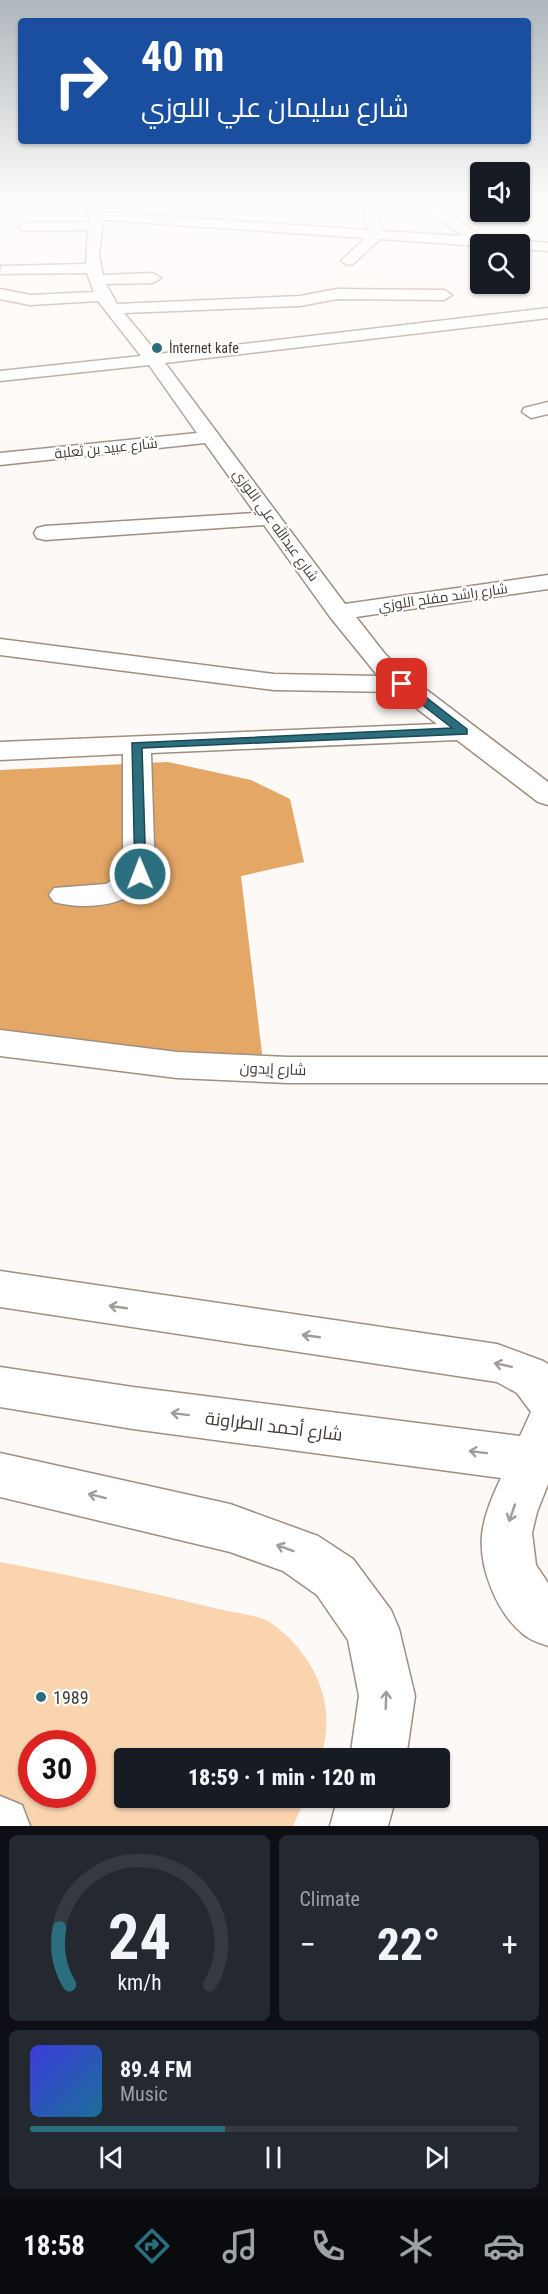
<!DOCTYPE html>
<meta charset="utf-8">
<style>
:root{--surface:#171b24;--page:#242831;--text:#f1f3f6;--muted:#9ea1a6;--line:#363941;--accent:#2b6f7f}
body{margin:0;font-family:"Roboto Condensed",Cairo,sans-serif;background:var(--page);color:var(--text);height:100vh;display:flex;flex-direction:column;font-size:22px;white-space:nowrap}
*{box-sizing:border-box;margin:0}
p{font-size:20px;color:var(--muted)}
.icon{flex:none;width:33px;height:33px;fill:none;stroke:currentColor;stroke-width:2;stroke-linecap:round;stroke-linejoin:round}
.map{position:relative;height:1826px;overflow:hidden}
.panel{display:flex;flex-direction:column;gap:9px;padding:9px;background:#0d0f14;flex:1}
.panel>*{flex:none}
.hud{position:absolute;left:18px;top:18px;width:513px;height:126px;border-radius:6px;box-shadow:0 2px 4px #0004;background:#1a4fa0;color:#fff;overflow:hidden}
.fabs{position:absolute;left:470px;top:162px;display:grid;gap:12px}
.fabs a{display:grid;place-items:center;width:60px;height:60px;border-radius:6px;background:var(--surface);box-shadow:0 2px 4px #0004;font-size:30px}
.speed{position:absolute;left:18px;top:1730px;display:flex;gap:12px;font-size:30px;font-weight:700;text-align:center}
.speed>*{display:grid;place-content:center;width:78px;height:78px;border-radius:50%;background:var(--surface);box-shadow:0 2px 4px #0004;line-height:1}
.speed .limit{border:9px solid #d22;background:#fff;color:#111}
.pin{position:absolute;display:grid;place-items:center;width:51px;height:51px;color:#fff;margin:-26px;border-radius:12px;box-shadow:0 3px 9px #0006}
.me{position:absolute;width:66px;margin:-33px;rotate:359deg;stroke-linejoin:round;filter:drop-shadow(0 0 4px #0008)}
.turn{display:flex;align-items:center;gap:21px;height:126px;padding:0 24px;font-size:27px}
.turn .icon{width:78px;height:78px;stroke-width:2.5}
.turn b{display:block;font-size:42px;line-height:51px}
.big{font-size:45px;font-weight:800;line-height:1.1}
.panel .tile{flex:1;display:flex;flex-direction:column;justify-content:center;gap:9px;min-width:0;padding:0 21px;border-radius:9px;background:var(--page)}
.panel .dial{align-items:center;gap:0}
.dial svg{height:156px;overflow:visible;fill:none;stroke:var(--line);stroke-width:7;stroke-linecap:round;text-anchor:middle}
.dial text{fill:var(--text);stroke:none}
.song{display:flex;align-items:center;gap:18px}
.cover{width:72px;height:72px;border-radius:9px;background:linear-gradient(135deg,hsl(240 70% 55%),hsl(200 70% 35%))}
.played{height:6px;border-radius:3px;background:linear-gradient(90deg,var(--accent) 40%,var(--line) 40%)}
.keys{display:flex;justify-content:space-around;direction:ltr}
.heat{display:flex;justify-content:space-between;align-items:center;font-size:33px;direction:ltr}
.panel .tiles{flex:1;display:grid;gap:9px;grid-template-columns:1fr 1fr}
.tile:last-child{grid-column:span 2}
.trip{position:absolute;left:114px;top:1748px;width:336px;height:60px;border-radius:6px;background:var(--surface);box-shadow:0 2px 4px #0004;font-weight:800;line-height:60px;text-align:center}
.dock{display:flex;height:96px;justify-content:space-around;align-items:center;background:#090b0e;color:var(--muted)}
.dock .icon{width:42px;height:42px}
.dock .active{color:var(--accent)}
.dock b{font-size:27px;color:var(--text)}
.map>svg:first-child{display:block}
.green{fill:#f9d4af;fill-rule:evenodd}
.forest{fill:#e5a766}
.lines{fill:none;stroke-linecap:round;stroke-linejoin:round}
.minor-casing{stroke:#9e8f81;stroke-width:3}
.minor{fill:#fff;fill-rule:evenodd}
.oneway{stroke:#a09c9a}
.route{fill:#2b6f7f;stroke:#1c4853;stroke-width:1.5}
.poi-dot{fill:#2b6f7f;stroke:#fff;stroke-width:2}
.labels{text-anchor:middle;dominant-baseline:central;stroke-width:4.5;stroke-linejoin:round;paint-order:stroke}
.far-poi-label{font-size:14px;fill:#413a34;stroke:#fff;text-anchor:start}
.far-street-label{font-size:14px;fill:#413a34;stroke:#fff}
.street-label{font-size:15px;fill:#413a34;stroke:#fff}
.near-street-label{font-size:18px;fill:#413a34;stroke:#fff}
.near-poi-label{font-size:18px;fill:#413a34;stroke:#fff;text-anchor:start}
</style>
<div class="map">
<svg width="548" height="1826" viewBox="0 0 548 1826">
<rect width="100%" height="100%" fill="#fdf9f6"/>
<!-- green -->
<path class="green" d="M 0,1562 C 72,1576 143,1590 214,1608 C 229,1612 260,1615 271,1623 C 315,1654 339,1707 320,1758 L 124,1758 L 124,1797 L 306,1797 L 293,1826 L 0,1826 ZM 32,1743 L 82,1743 L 82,1794 L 32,1794 Z"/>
<!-- forest -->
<path class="forest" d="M 168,762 L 251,780 L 290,799 L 304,862 L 241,876 L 263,1062 L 0,1036 L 0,770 Z"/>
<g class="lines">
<!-- minor casing -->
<g class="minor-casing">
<path id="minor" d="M 80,203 L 95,203 L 102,212 L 368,230 L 363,206 L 372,203 L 377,206 L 382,231 L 463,236 L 431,213 L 429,210 L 436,206 L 483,237 L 548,243 L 548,251 L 519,249 L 519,244 L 480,246 L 380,239 L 353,264 L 348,265 L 341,261 L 365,238 L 103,220 L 99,256 L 103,275 L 153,273 L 161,278 L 153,283 L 106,284 L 117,304 L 300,296 L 337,289 L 444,290 L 452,295 L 444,300 L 337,299 L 300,306 L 124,313 L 158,354 L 548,308 L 548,318 L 165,363 L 345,604 L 548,575 L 548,589 L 356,617 L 385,654 L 411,678 L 548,782 L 548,805 L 538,802 L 457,740 L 151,753 L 155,874 C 133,906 89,911 54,902 L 49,895 L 54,888 L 106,884 L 123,873 L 123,754 L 0,760 L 0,742 L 437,724 L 395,692 L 274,690 L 0,655 L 0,639 L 274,674 L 378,676 L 330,617 L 264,525 L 45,540 L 37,538 L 34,533 L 37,528 L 45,526 L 255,513 L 205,443 L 0,465 L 0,453 L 197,433 L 149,365 L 0,381 L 0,371 L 141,356 L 98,301 L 30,305 L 0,299 L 0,289 L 30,295 L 94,292 L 87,273 L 0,274 L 1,266 L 86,264 L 88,230 L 25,231 L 18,227 L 25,223 L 90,222 L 87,208 Z
M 548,402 L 548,414 L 531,418 L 522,412 L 524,408 Z
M 0,1030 L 177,1052 L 288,1057 L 548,1057 L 548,1083 L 288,1083 L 177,1078 L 0,1056 Z
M 0,1271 L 497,1344 L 543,1361 L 548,1364 L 548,1484 L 537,1512 L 532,1533 L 536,1565 L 548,1583 L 548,1646 C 540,1643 530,1640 523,1634 C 497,1613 479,1568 482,1535 C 484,1515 493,1495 501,1478 L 133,1429 L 0,1407 L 0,1367 L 133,1387 L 520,1436 L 531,1412 L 517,1393 L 497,1382 L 0,1307 Z
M 0,1453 L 230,1504 L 318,1536 L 353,1559 L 391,1610 L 399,1629 L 415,1696 L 406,1758 L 350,1758 L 359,1696 L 348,1640 L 317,1595 L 283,1571 L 230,1552 L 0,1497 Z
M 0,1796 L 22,1805 L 30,1826 L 0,1826 Z
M 338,1797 L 396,1797 L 388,1826 L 330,1826 Z"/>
</g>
<!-- minor -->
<use href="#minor" class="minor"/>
</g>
<!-- one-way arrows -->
<defs><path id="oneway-shaft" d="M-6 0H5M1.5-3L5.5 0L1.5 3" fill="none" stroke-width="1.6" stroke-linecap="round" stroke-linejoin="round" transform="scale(1.5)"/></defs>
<g class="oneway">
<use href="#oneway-shaft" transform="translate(118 1307) rotate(-172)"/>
<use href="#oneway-shaft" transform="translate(311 1336) rotate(-172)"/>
<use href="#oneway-shaft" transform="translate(503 1365) rotate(-168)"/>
<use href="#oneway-shaft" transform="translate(180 1414) rotate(-173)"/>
<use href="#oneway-shaft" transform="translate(478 1452) rotate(-173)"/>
<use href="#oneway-shaft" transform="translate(97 1496) rotate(-166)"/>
<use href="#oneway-shaft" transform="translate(512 1513) rotate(109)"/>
<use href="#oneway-shaft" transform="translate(285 1548) rotate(-160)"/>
<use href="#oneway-shaft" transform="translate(386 1700) rotate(-88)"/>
</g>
<!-- sky -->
<linearGradient id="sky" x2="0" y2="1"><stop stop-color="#afb7bc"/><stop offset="0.44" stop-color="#fefcfb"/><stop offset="1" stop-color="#fefcfb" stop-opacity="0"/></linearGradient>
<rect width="548" height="458" fill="url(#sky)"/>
<!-- route -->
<path class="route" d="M 398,681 L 405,681 L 467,729 L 467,734 L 142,748 L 146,874 L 144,877 L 135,877 L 132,743 L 452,728 L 398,686 Z"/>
<!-- markers -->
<g class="poi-dot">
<circle cx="157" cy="348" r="6"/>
<circle cx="41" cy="1697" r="6"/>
</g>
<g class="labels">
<!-- far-poi labels -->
<g class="far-poi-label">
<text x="169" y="348">İnternet kafe</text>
</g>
<!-- far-street labels -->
<g class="far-street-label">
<text transform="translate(106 448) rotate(-6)">شارع عبيد بن ثعلبة</text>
<text transform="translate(276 525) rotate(54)">شارع عبدالله علي اللوزي</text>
<text transform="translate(443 597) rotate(-8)">شارع راشد مفلح اللوزي</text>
</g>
<!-- street labels -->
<g class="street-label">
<text transform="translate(273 1069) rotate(2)">شارع إيدون</text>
</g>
<!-- near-street labels -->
<g class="near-street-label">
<text transform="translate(274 1426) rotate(7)">شارع أحمد الطراونة</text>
</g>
<!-- near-poi labels -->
<g class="near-poi-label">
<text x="53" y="1697">1989</text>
</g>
</g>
</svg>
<div class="fabs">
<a><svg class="icon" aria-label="sound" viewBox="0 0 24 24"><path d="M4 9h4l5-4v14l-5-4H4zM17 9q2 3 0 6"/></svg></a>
<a><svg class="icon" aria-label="search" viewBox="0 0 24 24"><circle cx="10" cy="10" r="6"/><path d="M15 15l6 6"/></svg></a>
</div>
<div class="speed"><div class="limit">30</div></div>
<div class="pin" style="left:402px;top:684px;background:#d93025"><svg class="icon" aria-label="arrive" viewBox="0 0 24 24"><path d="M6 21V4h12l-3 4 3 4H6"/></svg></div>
<svg class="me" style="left:140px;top:874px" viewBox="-20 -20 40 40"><circle r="17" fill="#2b6f7f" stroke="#fff" stroke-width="3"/><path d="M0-11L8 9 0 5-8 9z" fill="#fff"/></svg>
<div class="trip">18:59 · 1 min · 120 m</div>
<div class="hud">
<div class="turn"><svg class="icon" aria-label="right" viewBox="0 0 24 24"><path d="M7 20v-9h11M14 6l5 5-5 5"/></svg><div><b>40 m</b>شارع سليمان علي اللوزي</div></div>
</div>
</div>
<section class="panel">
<div class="tiles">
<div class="tile dial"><svg viewBox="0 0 100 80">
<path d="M14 69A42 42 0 1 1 86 69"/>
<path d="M14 69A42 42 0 0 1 9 40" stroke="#2b6f7f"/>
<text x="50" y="56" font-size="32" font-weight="700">24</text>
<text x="50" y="72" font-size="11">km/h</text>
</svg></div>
<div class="tile"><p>Climate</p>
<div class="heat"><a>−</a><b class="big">22°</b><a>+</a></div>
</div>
<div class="tile">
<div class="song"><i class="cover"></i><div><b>89.4 FM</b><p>Music</p></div></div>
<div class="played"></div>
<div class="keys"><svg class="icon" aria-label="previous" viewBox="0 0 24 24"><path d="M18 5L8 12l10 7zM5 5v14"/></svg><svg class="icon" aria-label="pause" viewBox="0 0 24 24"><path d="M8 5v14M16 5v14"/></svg><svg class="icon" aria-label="next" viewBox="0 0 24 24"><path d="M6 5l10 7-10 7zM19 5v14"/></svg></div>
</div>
</div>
</section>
<nav class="dock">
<b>18:58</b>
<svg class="icon active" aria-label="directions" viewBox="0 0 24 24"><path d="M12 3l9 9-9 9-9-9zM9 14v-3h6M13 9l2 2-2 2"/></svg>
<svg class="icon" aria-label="music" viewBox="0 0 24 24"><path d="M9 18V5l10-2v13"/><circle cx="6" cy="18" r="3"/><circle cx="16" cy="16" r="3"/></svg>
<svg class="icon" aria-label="phone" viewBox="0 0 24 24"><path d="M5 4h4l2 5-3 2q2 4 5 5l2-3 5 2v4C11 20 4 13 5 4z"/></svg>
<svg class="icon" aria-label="climate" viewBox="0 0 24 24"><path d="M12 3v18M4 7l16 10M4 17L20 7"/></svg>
<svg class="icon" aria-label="car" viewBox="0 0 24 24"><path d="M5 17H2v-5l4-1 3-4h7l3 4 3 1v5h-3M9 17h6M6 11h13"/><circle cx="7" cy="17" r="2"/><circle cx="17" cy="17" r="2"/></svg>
</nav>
